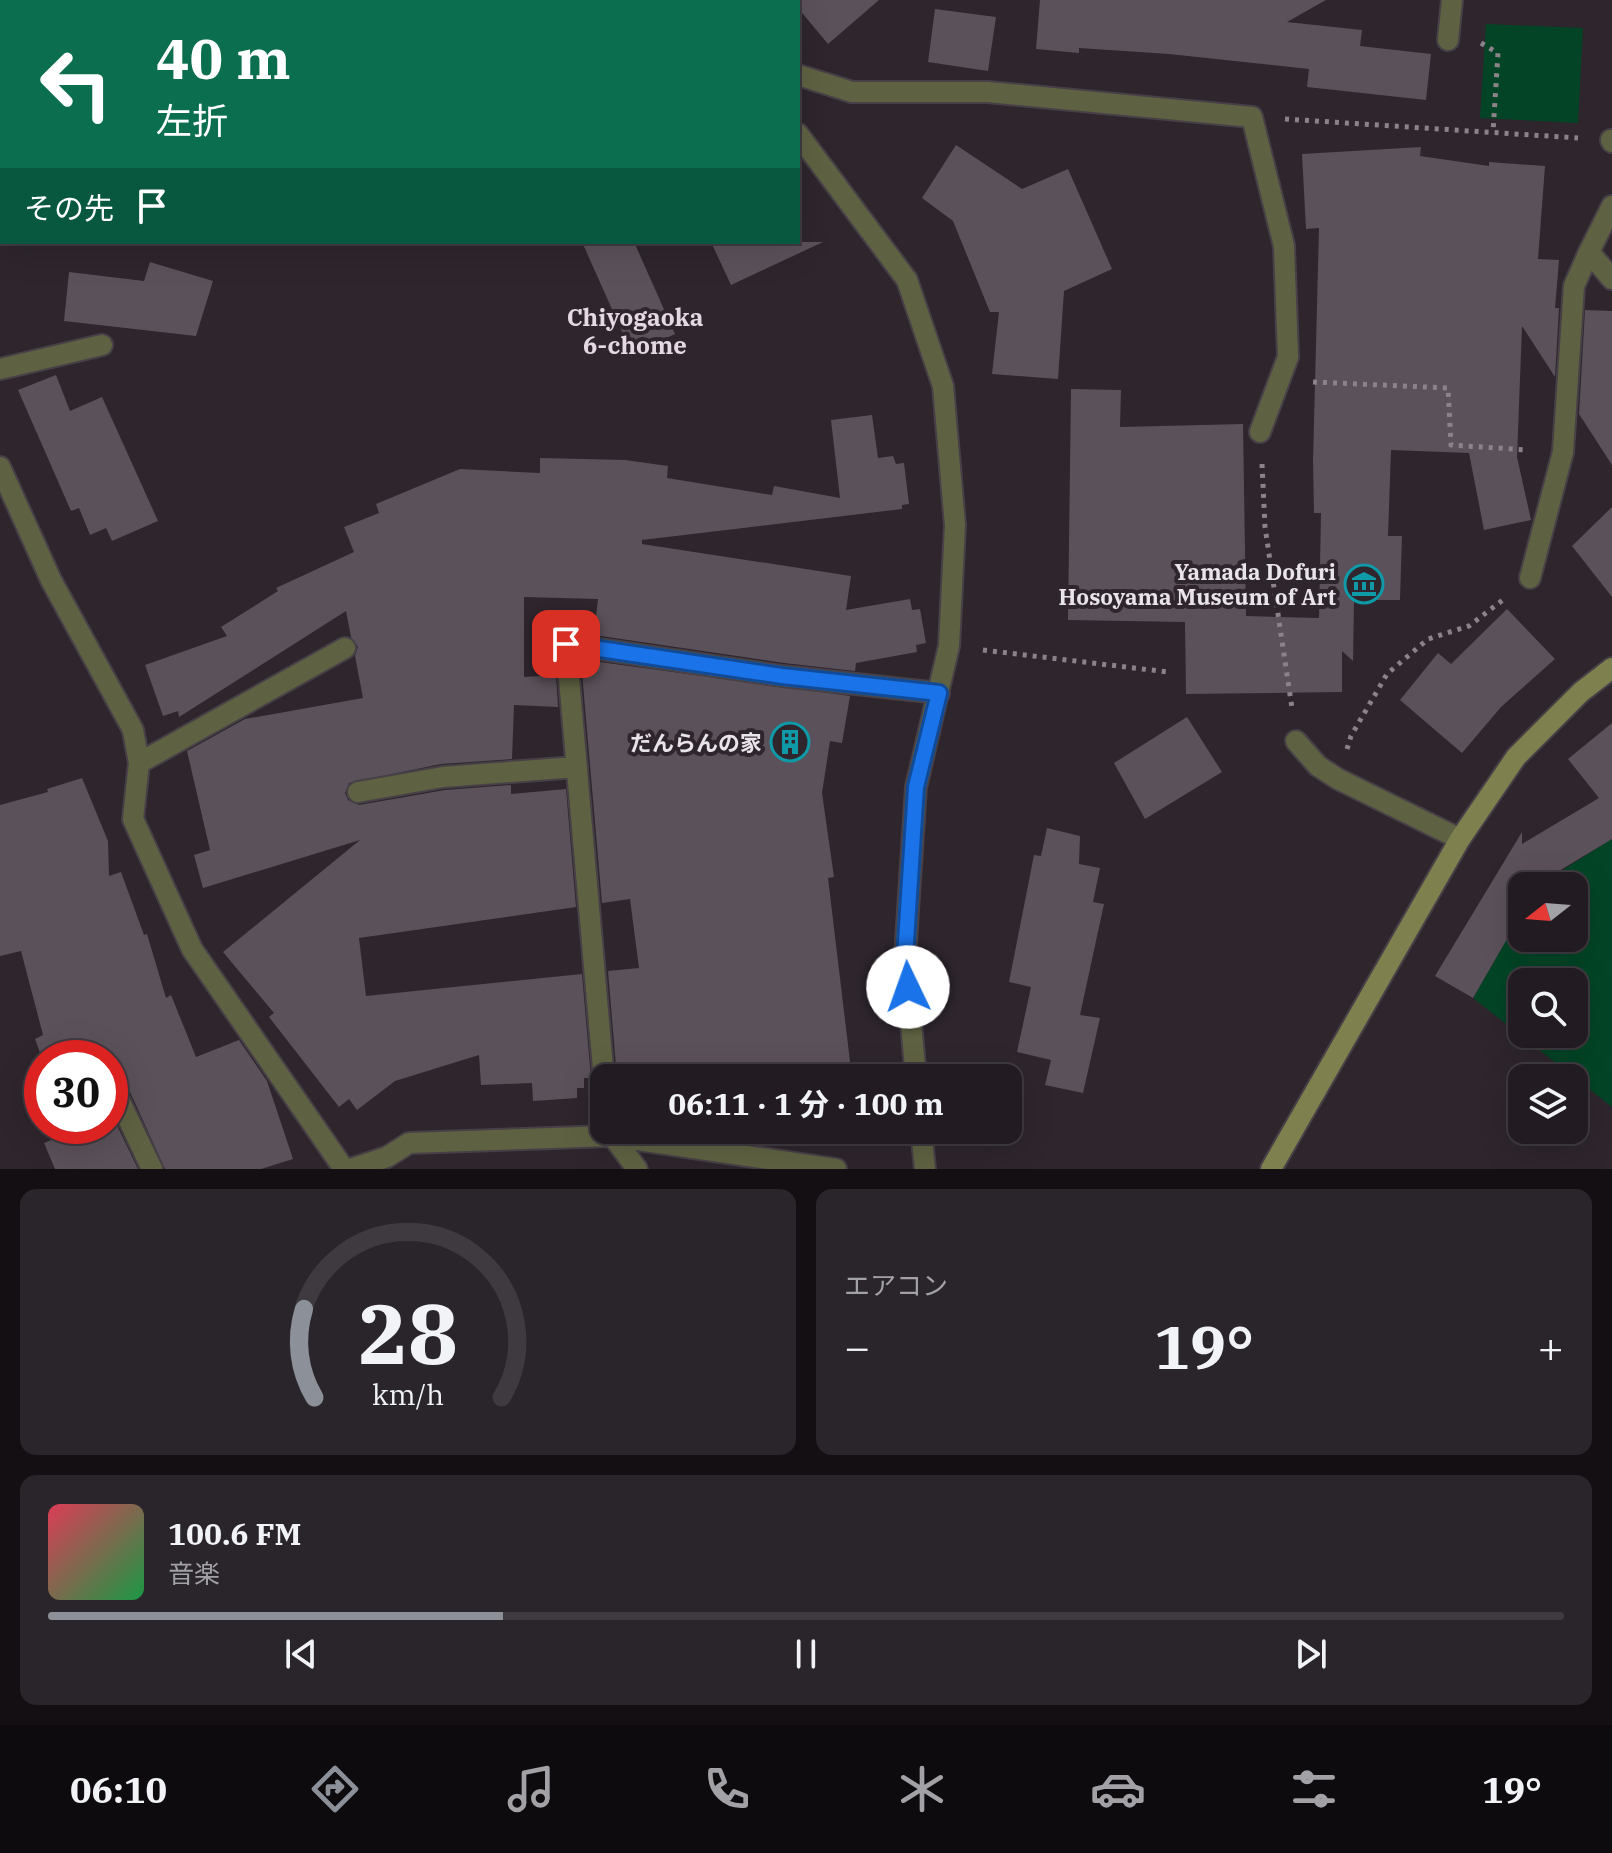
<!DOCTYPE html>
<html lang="ja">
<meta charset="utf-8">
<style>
:root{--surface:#221c22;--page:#2a252a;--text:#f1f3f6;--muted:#a2a1a5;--line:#3f3a40;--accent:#8c9099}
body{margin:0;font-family:"IBM Plex Serif","Noto Sans JP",serif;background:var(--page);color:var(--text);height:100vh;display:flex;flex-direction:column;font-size:30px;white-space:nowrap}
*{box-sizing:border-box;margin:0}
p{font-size:26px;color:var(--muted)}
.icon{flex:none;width:44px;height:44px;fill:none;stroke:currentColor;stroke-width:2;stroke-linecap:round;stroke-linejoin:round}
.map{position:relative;height:1169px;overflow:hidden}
.drawer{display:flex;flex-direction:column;gap:20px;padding:20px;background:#130f13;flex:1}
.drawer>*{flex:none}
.hud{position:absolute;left:0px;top:0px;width:800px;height:244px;box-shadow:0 8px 32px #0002,0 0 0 2px var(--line);background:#0b6e4f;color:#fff;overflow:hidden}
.needle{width:52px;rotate:253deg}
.buttons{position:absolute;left:1508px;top:872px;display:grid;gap:16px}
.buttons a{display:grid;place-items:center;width:80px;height:80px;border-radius:16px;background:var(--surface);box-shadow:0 8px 32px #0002,0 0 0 2px var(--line);font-size:40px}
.speed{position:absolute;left:24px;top:1040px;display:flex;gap:16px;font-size:40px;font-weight:700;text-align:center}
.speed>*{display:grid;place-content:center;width:104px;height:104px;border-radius:50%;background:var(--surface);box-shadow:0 8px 32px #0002,0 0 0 2px var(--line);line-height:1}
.speed .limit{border:12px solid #d22;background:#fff;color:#111}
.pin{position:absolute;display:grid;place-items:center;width:68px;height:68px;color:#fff;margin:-34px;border-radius:16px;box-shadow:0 4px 12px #0006}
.me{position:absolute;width:88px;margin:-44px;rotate:357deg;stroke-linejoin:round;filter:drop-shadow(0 0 6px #0008)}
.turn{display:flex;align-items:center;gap:28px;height:168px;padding:0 24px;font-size:36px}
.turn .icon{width:104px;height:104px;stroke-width:2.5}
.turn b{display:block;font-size:56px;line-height:68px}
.then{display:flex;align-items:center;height:76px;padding:0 24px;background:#0003;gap:16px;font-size:30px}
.big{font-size:60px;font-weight:700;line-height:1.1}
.drawer .tile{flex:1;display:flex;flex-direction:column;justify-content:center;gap:12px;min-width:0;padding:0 28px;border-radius:16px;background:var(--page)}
.drawer .dial{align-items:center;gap:0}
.dial svg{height:208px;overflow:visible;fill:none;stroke:var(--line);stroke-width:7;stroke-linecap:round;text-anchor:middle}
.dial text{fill:var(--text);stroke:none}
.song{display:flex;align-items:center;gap:24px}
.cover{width:96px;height:96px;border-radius:12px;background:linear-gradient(135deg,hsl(350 70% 55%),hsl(140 70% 35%))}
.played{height:8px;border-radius:4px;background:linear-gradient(90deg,var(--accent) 30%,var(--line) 30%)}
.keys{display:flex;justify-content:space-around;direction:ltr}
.heat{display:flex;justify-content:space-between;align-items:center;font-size:44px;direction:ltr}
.drawer .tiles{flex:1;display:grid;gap:20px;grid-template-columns:1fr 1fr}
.tile:last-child{grid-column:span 2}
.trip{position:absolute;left:590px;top:1064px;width:432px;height:80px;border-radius:16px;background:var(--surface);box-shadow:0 8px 32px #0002,0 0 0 2px var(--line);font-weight:700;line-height:80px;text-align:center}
.tabs{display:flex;height:128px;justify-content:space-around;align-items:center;background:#0e0b0e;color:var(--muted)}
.tabs .icon{width:56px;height:56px}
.tabs .active{color:var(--accent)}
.tabs b{font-size:36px;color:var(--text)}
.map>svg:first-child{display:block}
.green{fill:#034426;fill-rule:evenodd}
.building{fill:#5b515a}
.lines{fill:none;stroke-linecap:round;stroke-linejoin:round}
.lane-casing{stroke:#484047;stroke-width:24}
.street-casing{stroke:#484047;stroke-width:24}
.secondary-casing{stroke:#484047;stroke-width:24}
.path{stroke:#8a838a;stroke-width:5;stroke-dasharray:4 6;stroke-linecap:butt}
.lane{stroke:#5f6242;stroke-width:20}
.street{stroke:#5f6242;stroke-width:20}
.secondary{stroke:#7e814e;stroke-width:20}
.route-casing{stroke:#114b97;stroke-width:20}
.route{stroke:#1a73e8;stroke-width:14}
.labels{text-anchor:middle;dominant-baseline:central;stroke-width:8;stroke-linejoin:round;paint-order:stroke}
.poi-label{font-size:22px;font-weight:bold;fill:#e9e4e9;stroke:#2e252d;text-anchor:end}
.neighbourhood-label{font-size:24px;font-weight:bold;fill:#e4d8e3;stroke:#2e252d}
</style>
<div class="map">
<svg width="1612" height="1169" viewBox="0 0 1612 1169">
<rect width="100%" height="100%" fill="#2e252d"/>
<!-- green -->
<path class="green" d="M 1486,24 L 1583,28 L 1578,123 L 1480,118 Z
M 1612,839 L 1612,1107 L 1473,998 L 1522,913 L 1522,938 L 1574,938 L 1574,886 L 1537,886 ZM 1522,982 L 1574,982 L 1574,1034 L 1522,1034 Z"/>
<!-- building -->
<path class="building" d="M 791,0 L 879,0 L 828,44 L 798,8 L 798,2 Z
M 1040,0 L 1326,0 L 1287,22 L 1362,30 L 1360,46 L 1431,54 L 1426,100 L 1307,87 L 1309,69 L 1169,54 L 1079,48 L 1079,53 L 1036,49 Z
M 935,9 L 996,17 L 988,71 L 928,62 Z
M 956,145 L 1022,189 L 1068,169 L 1112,269 L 1064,291 L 1058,379 L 992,374 L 999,312 L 990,312 L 953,221 L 922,198 Z
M 1421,147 L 1420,156 L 1489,166 L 1489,162 L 1545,166 L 1538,259 L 1559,260 L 1555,308 L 1559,308 L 1555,377 L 1522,326 L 1517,457 L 1531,520 L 1484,530 L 1469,453 L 1391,450 L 1388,536 L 1402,536 L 1400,600 L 1354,600 L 1353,661 L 1342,651 L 1342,692 L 1186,694 L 1185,622 L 1068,620 L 1071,389 L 1121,390 L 1120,427 L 1243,424 L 1246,616 L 1319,618 L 1321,513 L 1314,513 L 1313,461 L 1319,228 L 1306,229 L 1302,154 Z
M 582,242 L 634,242 L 675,334 L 632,354 Z
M 711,242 L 823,242 L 731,285 Z
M 150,262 L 213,281 L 196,336 L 64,321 L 69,272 L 144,281 Z
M 1585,310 L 1612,311 L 1612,465 L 1579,414 Z
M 56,375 L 70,411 L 102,397 L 158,521 L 112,541 L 106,528 L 90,535 L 79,508 L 71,511 L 18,390 Z
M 872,415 L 878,458 L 893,456 L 896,464 L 904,463 L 909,504 L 902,505 L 902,509 L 642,540 L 642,544 L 851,576 L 846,610 L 910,599 L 912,610 L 920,609 L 926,643 L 916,645 L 917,652 L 856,663 L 855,671 L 784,663 L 594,635 L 598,599 L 524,597 L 524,677 L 556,675 L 558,707 L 514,705 L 512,759 L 441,764 L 349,783 L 345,793 L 348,800 L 359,805 L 445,790 L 511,785 L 511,794 L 566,789 L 576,907 L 359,938 L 366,996 L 582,974 L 591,1078 L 584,1078 L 584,1088 L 577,1088 L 577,1098 L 533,1101 L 532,1083 L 481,1085 L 479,1055 L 395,1081 L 357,1110 L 349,1099 L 339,1107 L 269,1017 L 274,1013 L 223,952 L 360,840 L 203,888 L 194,855 L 210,850 L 187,751 L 245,719 L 363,698 L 355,656 L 358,647 L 351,637 L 346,611 L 179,717 L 178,711 L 163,716 L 145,665 L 227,636 L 221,627 L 278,591 L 276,588 L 354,552 L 344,527 L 379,513 L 376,504 L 460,469 L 540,473 L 540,458 L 625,460 L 668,466 L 667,478 L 772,495 L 774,486 L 840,498 L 831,420 Z
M 1612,507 L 1612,597 L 1572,546 Z
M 1507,609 L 1555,659 L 1501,707 L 1462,753 L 1400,700 L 1438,653 L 1451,664 Z
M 592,661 L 850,696 L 842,743 L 830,741 L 822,793 L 834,877 L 828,878 L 851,1070 L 868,1068 L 869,1078 L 617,1078 L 608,971 L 639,968 L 630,899 L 602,903 L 582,673 L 590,672 Z
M 1187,717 L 1222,772 L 1145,819 L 1114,763 Z
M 1612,723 L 1612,839 L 1534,886 L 1522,886 L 1522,913 L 1473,998 L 1435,976 L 1522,832 L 1522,844 L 1599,798 L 1568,759 Z
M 82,778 L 108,841 L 109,876 L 121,872 L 144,935 L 147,934 L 166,998 L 171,995 L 196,1057 L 239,1040 L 267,1081 L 293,1159 L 261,1169 L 165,1169 L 125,1081 L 120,1076 L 110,1075 L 110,1058 L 42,1058 L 35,1039 L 43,1035 L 21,951 L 0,956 L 0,805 L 48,792 L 47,789 Z
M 1047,828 L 1080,836 L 1079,864 L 1100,868 L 1093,902 L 1104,904 L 1080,1015 L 1100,1018 L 1083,1093 L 1045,1085 L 1051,1060 L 1017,1052 L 1031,987 L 1009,982 L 1034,855 L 1041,856 Z
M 110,1111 L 138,1169 L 55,1169 L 44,1143 L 54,1139 L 48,1126 L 110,1126 Z"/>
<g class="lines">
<!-- lane casing -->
<g class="lane-casing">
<path id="lane" d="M 719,0 L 720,2
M 798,75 L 852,92 L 988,92 L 1252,117 L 1284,246 L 1288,357 L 1260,432"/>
</g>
<!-- street casing -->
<g class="street-casing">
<path id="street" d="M 1448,40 L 1452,0
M 798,134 L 907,280 L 943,386 L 955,525 L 949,646 L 916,787 L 905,957 L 916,1078
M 1611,140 L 1612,142
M 1612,206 L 1589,252 L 1612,279
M 0,369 L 102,345
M 0,467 L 51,580 L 133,730 L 139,763 L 133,819 L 192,949 L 344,1169
M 1530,578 L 1563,452 L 1574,286 L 1589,252
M 1296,741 L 1318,766 L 1338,779 L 1460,839
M 139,763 L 345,648
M 358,792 L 443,777 L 577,767
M 604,1080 L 566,644 L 782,676 L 939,693
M 113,1087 L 152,1169
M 921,1130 L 925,1169
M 609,1131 L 637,1169
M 351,1169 L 387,1157 L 409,1143 L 610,1136 L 836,1169"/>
</g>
<!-- secondary casing -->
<g class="secondary-casing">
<path id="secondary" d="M 1271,1169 L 1460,839 L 1516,757 L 1581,692 L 1612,668"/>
</g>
<!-- path -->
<path class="path" d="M 1481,43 L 1498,53 L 1493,132
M 1285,119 L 1578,138
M 1313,382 L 1448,388 L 1451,445 L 1528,450
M 1262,464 L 1265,527 L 1292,708
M 983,650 L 1168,672
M 1347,749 L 1351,736 L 1387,674 L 1428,639 L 1469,626 L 1504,599"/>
<!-- lane -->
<use href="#lane" class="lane"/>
<!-- street -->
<use href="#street" class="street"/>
<!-- secondary -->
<use href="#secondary" class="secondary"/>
</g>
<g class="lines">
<!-- route casing -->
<g class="route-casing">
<path id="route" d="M 566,644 L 782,676 L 939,693 L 916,787 L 905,957 L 908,987"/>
</g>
<!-- route -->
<use href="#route" class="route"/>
</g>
<!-- icons -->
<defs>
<g id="museum-ring" transform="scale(2)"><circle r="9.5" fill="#2e252d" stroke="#0f9aa8" stroke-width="1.5"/><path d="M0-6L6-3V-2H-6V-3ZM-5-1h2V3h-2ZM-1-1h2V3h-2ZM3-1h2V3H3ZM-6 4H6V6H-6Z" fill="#0f9aa8"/></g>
<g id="building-ring" transform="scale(2)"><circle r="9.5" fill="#2e252d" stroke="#0f9aa8" stroke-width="1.5"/><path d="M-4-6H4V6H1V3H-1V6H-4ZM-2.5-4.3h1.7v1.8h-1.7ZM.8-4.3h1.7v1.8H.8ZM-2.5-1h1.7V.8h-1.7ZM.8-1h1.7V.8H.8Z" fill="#0f9aa8"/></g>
</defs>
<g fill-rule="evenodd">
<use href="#museum-ring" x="1364" y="584"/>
<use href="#building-ring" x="790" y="742"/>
</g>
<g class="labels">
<!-- poi labels -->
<g class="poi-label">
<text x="1336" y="571">Yamada Dofuri<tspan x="1336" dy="25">Hosoyama Museum of Art</tspan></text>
<text x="762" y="742">だんらんの家</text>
</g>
<!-- neighbourhood labels -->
<g class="neighbourhood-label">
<text x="635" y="317">Chiyogaoka<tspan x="635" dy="28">6-chome</tspan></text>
</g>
</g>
</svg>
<div class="buttons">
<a><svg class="needle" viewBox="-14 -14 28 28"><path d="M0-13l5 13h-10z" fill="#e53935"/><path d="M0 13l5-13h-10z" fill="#a2a1a5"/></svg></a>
<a><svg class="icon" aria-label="search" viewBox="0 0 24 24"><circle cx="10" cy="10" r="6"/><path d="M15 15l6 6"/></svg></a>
<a><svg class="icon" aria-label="layers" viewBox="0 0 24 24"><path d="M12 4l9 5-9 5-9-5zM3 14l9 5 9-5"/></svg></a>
</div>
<div class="speed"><div class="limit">30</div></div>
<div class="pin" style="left:566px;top:644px;background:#d93025"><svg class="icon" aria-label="arrive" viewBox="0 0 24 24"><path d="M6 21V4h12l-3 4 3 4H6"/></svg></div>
<svg class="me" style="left:908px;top:987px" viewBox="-20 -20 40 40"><circle r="19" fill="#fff"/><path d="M0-13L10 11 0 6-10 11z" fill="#1a73e8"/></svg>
<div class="trip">06:11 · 1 分 · 100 m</div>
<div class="hud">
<div class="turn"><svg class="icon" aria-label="left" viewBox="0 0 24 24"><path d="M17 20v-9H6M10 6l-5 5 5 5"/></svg><div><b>40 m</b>左折</div></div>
<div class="then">その先<svg class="icon" aria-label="arrive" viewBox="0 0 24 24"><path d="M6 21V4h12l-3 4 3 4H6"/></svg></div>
</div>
</div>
<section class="drawer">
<div class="tiles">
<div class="tile dial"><svg viewBox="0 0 100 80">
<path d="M14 69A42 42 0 1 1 86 69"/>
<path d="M14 69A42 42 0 0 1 10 35" stroke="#8c9099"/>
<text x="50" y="56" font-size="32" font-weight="700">28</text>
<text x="50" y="72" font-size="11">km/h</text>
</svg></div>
<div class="tile"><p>エアコン</p>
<div class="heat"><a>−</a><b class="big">19°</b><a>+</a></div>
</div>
<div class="tile">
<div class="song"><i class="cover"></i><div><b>100.6 FM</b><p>音楽</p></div></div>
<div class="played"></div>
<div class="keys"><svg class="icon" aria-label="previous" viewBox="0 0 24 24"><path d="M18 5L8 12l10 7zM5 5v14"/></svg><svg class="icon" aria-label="pause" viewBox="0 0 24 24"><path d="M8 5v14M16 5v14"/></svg><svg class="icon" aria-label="next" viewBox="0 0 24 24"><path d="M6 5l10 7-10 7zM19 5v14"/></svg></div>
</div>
</div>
</section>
<nav class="tabs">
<b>06:10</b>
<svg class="icon active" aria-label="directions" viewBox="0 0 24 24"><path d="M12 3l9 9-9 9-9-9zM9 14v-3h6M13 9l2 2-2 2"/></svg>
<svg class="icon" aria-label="music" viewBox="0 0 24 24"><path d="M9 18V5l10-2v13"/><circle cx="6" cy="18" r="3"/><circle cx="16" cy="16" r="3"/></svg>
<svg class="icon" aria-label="phone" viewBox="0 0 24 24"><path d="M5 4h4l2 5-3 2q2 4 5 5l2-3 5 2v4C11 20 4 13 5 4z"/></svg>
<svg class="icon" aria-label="climate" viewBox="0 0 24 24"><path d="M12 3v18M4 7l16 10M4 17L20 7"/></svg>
<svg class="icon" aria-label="car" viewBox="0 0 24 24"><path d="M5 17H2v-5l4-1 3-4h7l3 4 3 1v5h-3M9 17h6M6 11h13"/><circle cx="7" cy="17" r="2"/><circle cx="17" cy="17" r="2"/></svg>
<svg class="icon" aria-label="filters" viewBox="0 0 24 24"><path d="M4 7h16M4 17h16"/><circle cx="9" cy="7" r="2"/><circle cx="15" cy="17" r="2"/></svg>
<b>19°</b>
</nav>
